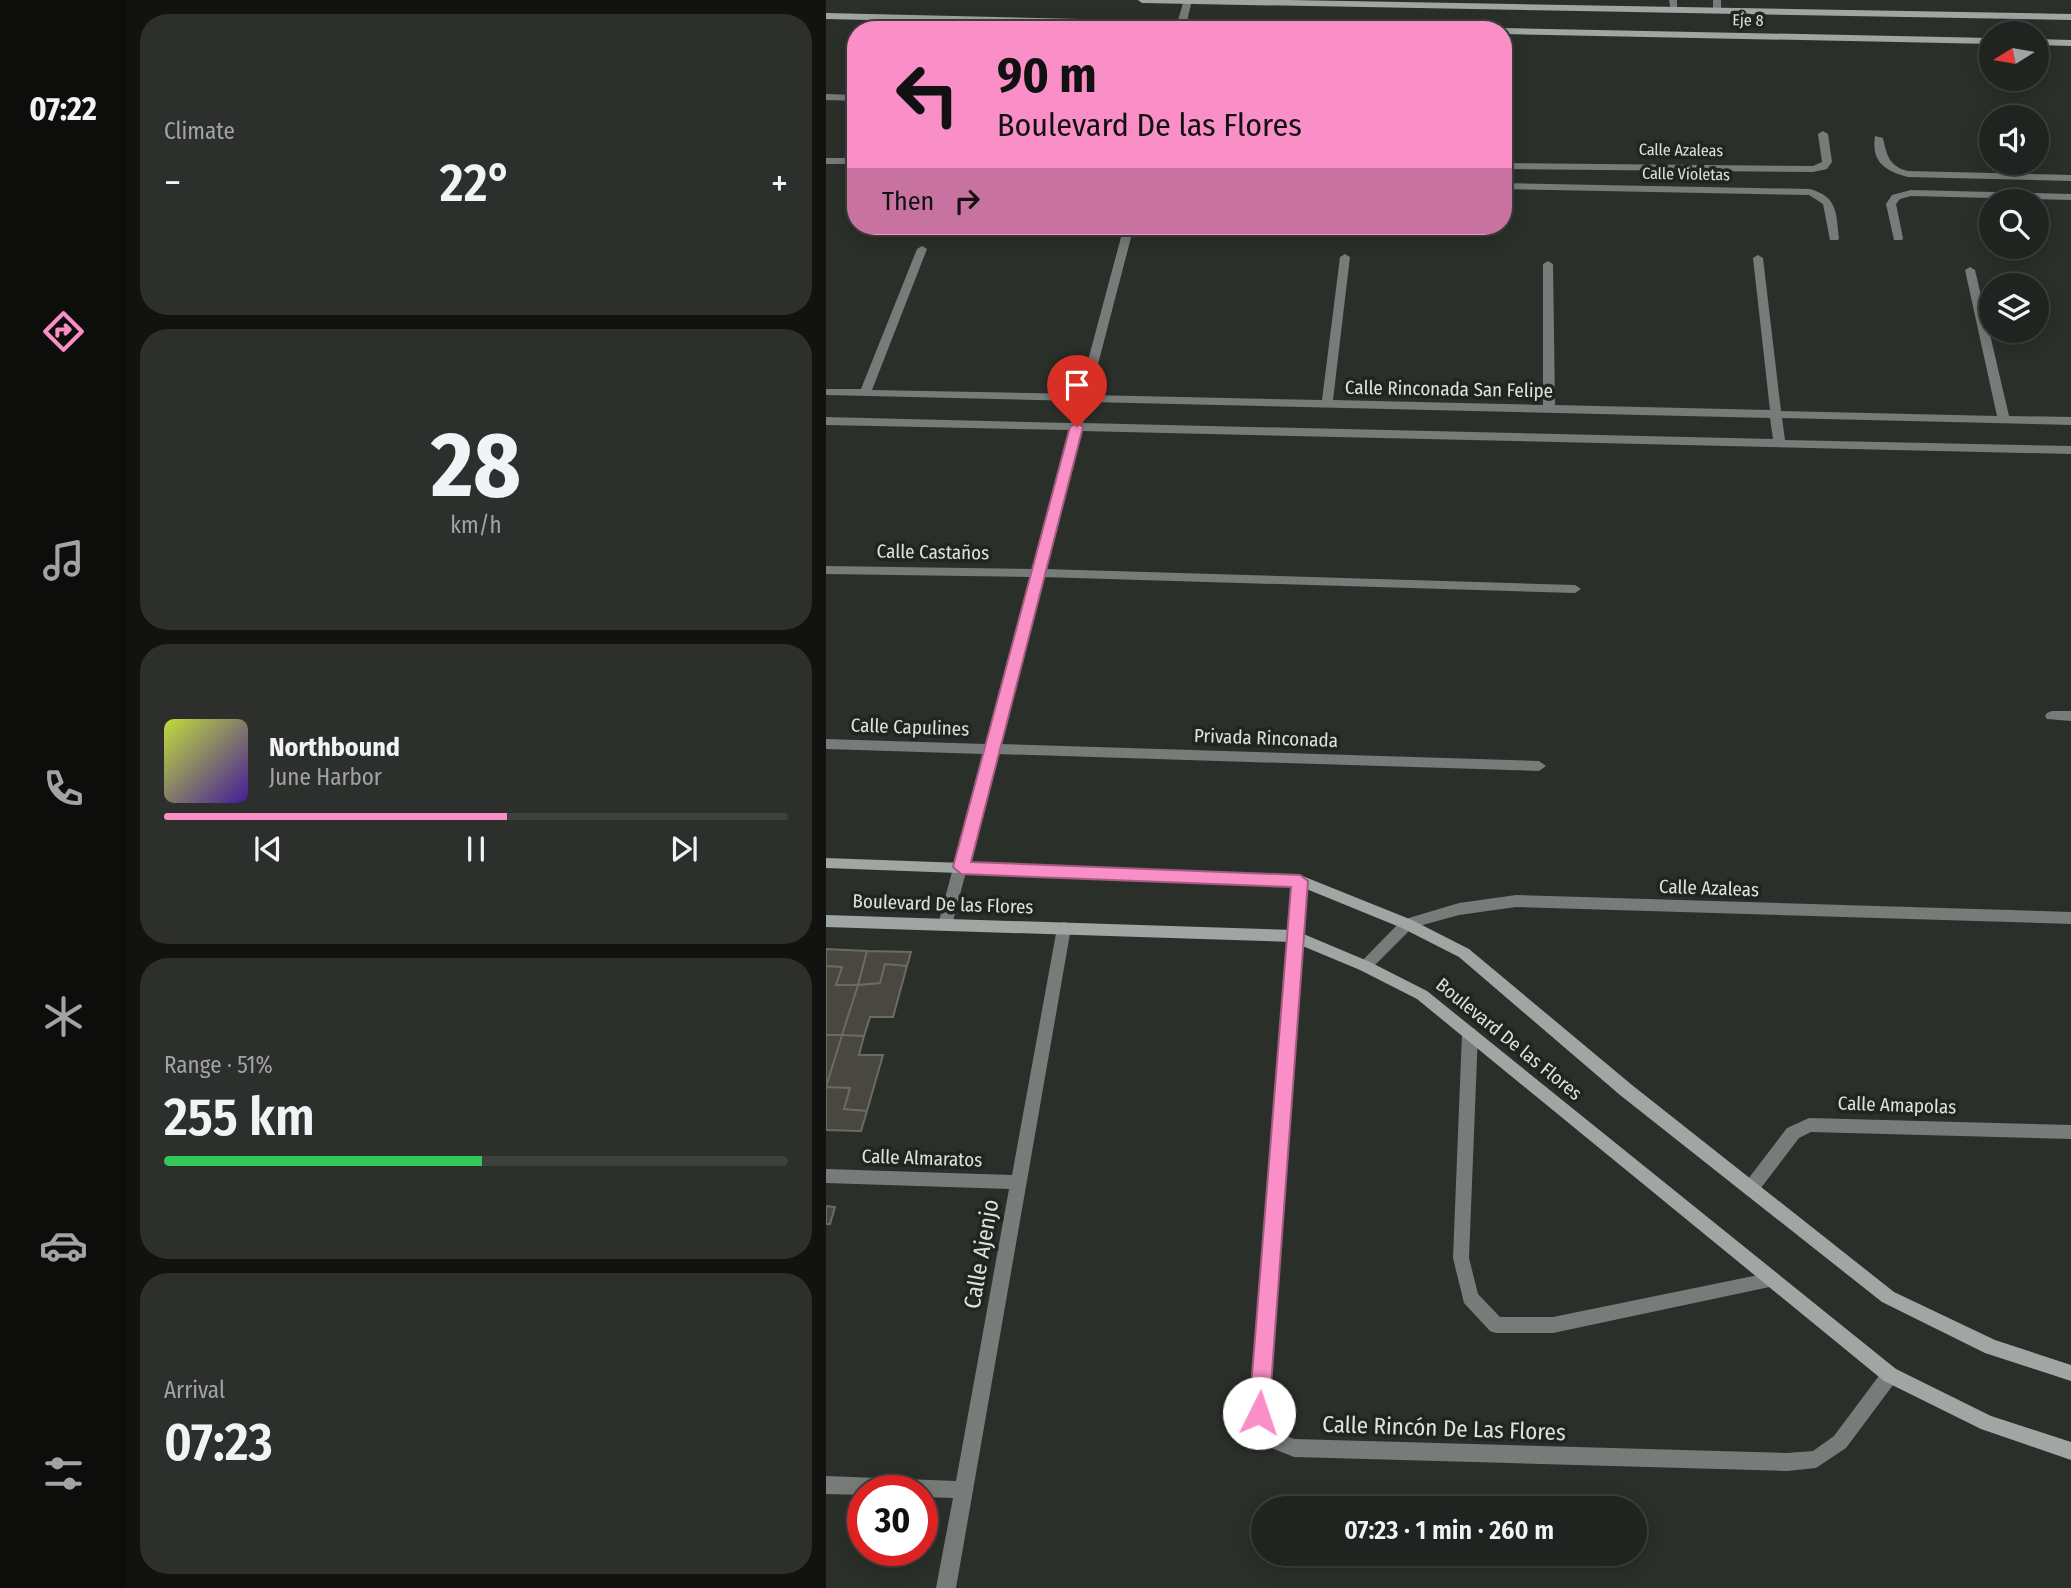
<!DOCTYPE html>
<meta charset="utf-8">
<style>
:root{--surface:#20231f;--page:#2d2f2c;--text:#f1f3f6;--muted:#a2a4a4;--line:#3d403d;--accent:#fa8fc7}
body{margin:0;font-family:"Fira Sans Condensed",sans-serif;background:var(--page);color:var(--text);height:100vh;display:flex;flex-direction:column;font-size:26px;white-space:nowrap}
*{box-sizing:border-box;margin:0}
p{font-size:23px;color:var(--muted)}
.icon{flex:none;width:38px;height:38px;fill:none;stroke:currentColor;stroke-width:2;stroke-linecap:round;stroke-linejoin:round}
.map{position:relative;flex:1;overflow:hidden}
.sheet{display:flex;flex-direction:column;gap:14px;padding:14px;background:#121311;width:700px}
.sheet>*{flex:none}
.guide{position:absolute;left:21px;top:21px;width:665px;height:214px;border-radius:28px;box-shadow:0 4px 18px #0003,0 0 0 2px var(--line);background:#fa8fc7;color:#111;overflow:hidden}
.needle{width:46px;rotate:259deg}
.fabs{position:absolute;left:1153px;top:21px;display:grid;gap:14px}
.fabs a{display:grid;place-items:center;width:70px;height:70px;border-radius:50%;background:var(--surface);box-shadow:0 4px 18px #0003,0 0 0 2px var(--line);font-size:35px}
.speed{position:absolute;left:21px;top:1475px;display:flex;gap:14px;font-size:35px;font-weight:700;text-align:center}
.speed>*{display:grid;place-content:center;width:91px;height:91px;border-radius:50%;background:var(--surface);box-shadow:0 4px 18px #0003,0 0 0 2px var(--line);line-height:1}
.speed .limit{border:10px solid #d22;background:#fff;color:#111}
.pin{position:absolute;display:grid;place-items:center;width:60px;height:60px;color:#fff;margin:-72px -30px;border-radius:50% 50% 50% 0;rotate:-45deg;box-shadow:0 0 7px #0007}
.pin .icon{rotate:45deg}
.me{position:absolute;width:77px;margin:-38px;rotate:4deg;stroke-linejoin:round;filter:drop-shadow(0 0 5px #0008)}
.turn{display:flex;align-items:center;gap:24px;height:147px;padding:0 35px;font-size:32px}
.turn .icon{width:91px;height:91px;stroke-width:2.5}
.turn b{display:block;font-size:49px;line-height:60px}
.then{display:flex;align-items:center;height:66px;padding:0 35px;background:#0003;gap:14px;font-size:26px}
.big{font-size:52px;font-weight:600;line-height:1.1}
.sheet .tile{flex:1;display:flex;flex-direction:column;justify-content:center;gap:10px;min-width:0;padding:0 24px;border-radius:28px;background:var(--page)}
.sheet .dial{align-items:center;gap:0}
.dial b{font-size:91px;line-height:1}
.song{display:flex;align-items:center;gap:21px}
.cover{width:84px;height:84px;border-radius:10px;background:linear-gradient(135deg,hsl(70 70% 55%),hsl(260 70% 35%))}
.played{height:7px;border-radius:4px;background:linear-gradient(90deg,var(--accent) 55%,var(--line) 55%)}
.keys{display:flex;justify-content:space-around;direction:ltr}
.heat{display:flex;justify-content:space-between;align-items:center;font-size:38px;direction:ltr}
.charge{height:10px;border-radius:5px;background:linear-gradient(90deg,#34c759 51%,var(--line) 0)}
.trip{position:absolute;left:425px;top:1496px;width:396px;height:70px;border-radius:35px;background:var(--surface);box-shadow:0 4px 18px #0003,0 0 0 2px var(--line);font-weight:600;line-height:70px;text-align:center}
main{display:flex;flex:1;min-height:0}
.dock{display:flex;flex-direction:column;width:126px;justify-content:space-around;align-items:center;background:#0d0e0c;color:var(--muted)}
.dock .icon{width:49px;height:49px}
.dock .on{color:var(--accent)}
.dock b{font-size:32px;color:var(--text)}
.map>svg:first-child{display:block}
.building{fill:#484840;stroke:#6b6b63;stroke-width:2}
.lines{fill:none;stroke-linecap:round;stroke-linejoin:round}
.lane{fill:#777b79;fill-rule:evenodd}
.street{fill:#777b79;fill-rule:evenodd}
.secondary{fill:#a0a6a3;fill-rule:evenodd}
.route{fill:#fa8fc7;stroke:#a25d81;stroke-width:2}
.labels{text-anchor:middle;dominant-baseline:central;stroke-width:7;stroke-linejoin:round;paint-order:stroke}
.far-street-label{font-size:16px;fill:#dee1dd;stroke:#21251f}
.street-label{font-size:19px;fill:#dee1dd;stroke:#21251f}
.near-street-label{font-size:23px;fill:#dee1dd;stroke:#21251f}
</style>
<main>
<nav class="dock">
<b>07:22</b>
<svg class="icon on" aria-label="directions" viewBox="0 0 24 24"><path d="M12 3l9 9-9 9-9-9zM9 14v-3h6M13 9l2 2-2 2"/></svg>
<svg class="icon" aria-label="music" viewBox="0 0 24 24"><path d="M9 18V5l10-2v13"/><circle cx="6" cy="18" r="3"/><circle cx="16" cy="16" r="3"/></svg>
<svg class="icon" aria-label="phone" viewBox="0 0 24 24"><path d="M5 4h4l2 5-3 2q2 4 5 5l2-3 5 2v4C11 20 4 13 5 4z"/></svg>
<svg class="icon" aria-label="climate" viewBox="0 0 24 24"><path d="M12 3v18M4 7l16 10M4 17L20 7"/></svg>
<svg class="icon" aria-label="car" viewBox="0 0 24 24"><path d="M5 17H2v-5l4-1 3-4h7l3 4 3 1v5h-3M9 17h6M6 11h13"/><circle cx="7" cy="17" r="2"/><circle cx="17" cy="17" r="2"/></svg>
<svg class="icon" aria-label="filters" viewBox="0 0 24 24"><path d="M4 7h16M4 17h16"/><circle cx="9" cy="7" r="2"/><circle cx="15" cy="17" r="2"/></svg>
</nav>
<section class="sheet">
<div class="tile"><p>Climate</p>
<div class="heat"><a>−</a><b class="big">22°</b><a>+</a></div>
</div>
<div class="tile dial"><b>28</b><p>km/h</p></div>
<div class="tile">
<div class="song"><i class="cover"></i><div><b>Northbound</b><p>June Harbor</p></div></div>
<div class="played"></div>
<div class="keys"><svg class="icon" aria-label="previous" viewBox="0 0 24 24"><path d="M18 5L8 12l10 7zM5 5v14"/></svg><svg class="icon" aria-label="pause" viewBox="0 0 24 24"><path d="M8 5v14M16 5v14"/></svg><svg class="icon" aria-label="next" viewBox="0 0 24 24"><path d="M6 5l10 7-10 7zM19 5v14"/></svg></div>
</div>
<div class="tile"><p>Range · 51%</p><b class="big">255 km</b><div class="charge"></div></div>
<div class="tile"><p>Arrival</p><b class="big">07:23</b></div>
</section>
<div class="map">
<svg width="1245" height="1588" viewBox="0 0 1245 1588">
<rect width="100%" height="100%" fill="#2b2f29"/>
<!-- building -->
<path class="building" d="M 0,949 L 41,951 L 32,985 L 10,985 L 16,967 L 0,966 Z
M 41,951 L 85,952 L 81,966 L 59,964 L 54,983 L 32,985 Z
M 59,964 L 81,966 L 67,1017 L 44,1017 L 38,1036 L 16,1035 L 32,985 L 54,983 Z
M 0,966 L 16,967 L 10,985 L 32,985 L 16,1035 L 0,1035 Z
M 0,1035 L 16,1035 L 0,1087 Z
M 16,1035 L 38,1036 L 33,1055 L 57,1055 L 41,1111 L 18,1109 L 24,1088 L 0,1087 Z
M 0,1087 L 24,1088 L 18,1109 L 41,1111 L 35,1131 L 0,1130 Z
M 0,1206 L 9,1207 L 4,1224 L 0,1224 Z"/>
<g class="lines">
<!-- lane -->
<path class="lane" d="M 644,1027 L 649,1029 L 652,1033 L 643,1258 L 652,1294 L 674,1317 L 727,1317 L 947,1272 L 953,1275 L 956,1280 L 953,1285 L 727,1333 L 670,1333 L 664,1331 L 638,1303 L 627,1258 L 636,1033 L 639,1029 Z"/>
<!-- street -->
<path class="street" d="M 358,0 L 366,0 L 359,30 L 349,30 Z
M 843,0 L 851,0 L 851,11 L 845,11 Z
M 887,0 L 895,0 L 895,13 L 887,11 Z
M 0,94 L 30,95 L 30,101 L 0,100 Z
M 997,131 L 1002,134 L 1006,162 L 1001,169 L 987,172 L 677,169 L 677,163 L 987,166 L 996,162 L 992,134 Z
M 1049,136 L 1057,138 C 1061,156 1063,166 1082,171 L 1245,175 L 1245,181 L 1082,177 C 1059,171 1045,162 1049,136 Z
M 0,158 L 30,158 L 30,164 L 0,164 Z
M 677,183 L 984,189 C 1012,197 1010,213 1013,238 L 1012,240 L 1004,240 L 997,204 L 983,195 L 677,189 Z
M 1085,190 L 1245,194 L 1245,200 L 1085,196 L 1074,199 L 1070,204 L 1077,238 L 1076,240 L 1068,240 L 1060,204 L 1066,195 Z
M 298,226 L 308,226 L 264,395 L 496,400 L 514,257 L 519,254 L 524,257 L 507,400 L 717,405 L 717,264 L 722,261 L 727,264 L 729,405 L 944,410 L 927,258 L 932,255 L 937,258 L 955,411 L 1171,416 L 1139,270 L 1144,267 L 1149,270 L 1183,416 L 1245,417 L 1245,425 L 956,418 L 959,440 L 1245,446 L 1245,454 L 255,431 L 219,569 L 749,585 L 755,589 L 749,593 L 217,577 L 173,744 L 713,761 L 720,766 L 713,771 L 171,754 L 126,925 L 124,929 L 114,929 L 112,925 L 157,754 L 0,749 L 0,739 L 160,744 L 204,577 L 0,574 L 0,566 L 206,569 L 243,430 L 0,425 L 0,417 L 245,423 L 251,401 L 0,395 L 0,389 L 35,389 L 91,249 L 96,246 L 101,249 L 46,390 L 253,394 ZM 263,402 L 944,418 L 947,439 L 257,423 Z
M 1226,711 L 1245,711 L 1245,721 L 1221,719 L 1219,716 L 1221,713 Z
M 474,875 L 479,877 L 481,881 L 442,1413 L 447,1431 L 468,1439 L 961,1453 L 987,1451 L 1008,1436 L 1058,1369 L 1064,1367 L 1070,1369 L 1073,1375 L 1070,1381 L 1020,1448 L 990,1468 L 961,1471 L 468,1457 L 433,1443 L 424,1413 L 467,881 L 469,877 Z
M 690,895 L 1245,912 L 1245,924 L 690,907 L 633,915 L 586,928 L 544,970 L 534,970 L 531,966 L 576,920 L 633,903 Z
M 238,922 L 243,924 L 245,928 L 130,1588 L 110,1588 L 127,1498 L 96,1497 L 96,1491 L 37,1491 L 37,1495 L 0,1494 L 0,1476 L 130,1481 L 183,1189 L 0,1183 L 0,1169 L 186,1175 L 231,928 L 233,924 Z
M 983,1118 L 1245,1125 L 1245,1139 L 985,1132 L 973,1138 L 931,1193 L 925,1195 L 919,1193 L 917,1188 L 919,1183 L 961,1128 Z"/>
<!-- secondary -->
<path class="secondary" d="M 312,0 L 464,0 L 1245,14 L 1245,20 L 316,3 Z
M 0,13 L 601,27 L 605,30 L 472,30 L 0,19 Z
M 677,28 L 1166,38 L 1166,44 L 677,34 L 677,30 L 673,30 Z
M 1211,39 L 1245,40 L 1245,46 L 1211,45 Z
M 0,858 L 474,875 L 586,920 L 643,949 L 806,1085 L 1068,1292 L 1169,1340 L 1245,1365 L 1245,1381 L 1159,1353 L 1056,1302 L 794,1095 L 633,957 L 576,928 L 473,886 L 0,868 Z
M 0,915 L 468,930 L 544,962 L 601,991 L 1070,1369 L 1165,1416 L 1245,1442 L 1245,1460 L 1155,1429 L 1058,1381 L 591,999 L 534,970 L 467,942 L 0,927 Z"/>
</g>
<!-- route -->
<path class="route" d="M 251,423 L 257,427 L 145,862 L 474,875 L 482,881 L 443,1413 L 440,1420 L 433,1423 L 426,1420 L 423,1413 L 465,887 L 135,874 L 127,867 L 244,427 Z"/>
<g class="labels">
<!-- far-street labels -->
<g class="far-street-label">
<text transform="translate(922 20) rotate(1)">Eje 8</text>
<text transform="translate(855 150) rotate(1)">Calle Azaleas</text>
<text transform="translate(860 174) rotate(1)">Calle Violetas</text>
</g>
<!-- street labels -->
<g class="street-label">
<text transform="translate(623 389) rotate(1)">Calle Rinconada San Felipe</text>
<text transform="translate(107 552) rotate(1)">Calle Castaños</text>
<text transform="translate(84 727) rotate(2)">Calle Capulines</text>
<text transform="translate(440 738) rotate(2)">Privada Rinconada</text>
<text transform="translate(883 888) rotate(2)">Calle Azaleas</text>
<text transform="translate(117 904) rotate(2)">Boulevard De las Flores</text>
<text transform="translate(683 1039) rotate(39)">Boulevard De las Flores</text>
<text transform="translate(1071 1105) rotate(2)">Calle Amapolas</text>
<text transform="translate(96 1158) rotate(2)">Calle Almaratos</text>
</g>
<!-- near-street labels -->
<g class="near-street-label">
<text transform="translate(155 1254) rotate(-80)">Calle Ajenjo</text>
<text transform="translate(618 1428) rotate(2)">Calle Rincón De Las Flores</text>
</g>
</g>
</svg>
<div class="fabs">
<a><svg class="needle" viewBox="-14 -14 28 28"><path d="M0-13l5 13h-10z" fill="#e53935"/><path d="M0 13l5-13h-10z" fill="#a2a4a4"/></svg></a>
<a><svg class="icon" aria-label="sound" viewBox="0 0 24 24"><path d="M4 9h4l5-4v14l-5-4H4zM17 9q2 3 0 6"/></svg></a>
<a><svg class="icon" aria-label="search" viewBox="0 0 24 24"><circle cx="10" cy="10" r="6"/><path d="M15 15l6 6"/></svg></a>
<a><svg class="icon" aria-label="layers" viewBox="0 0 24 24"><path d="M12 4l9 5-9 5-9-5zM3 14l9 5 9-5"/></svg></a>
</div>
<div class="speed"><div class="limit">30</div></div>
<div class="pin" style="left:251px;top:427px;background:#d93025"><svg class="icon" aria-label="arrive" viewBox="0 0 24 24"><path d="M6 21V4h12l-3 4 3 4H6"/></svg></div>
<svg class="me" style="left:433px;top:1413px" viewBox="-20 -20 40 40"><circle r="19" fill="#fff"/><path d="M0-13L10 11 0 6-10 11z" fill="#fa8fc7"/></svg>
<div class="trip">07:23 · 1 min · 260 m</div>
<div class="guide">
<div class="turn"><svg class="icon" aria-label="left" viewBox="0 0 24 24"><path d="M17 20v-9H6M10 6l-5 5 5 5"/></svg><div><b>90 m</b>Boulevard De las Flores</div></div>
<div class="then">Then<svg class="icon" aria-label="right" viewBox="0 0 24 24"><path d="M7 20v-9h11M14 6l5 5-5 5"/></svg></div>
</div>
</div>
</main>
